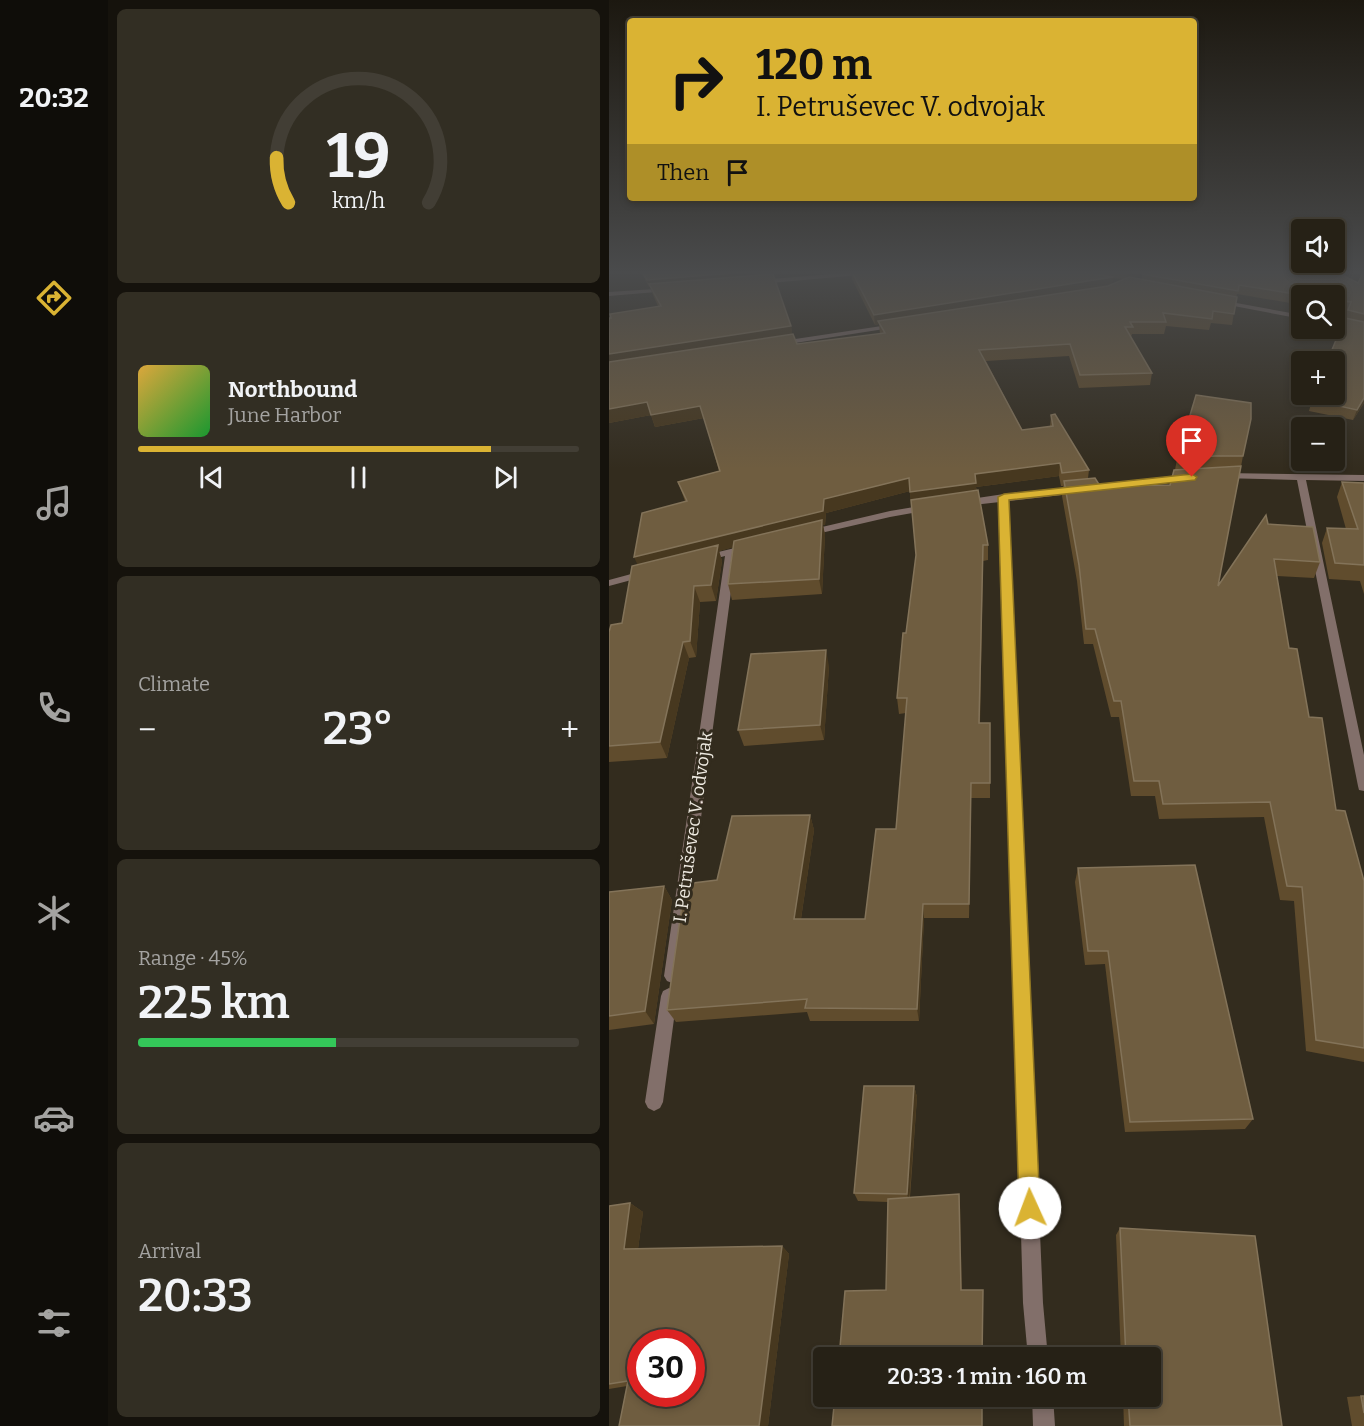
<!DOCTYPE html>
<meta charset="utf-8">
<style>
:root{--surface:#262116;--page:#322e23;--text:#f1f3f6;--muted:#a4a3a1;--line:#423e35;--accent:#dab333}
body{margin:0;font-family:Bitter,serif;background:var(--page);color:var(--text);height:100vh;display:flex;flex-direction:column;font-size:22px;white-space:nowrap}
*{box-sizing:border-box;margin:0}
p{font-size:20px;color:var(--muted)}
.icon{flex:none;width:33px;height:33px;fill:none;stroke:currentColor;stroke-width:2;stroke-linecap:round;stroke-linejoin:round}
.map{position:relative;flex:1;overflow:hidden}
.drawer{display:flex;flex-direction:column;gap:9px;padding:9px;background:#15120c;width:501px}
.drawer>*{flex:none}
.hud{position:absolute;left:18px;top:18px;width:570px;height:183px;border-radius:6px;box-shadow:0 3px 9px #0003,0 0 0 2px var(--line);background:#dab333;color:#111;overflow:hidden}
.buttons{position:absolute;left:682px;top:219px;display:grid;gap:12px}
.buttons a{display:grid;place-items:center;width:54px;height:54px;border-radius:6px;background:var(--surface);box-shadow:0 3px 9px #0003,0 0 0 2px var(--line);font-size:30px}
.speed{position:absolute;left:18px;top:1329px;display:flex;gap:12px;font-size:30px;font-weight:700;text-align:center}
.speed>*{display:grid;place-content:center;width:78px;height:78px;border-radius:50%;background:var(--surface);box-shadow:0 3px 9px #0003,0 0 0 2px var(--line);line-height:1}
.speed .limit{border:9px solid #d22;background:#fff;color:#111}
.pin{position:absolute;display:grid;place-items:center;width:51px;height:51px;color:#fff;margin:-62px -26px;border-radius:50% 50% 50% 0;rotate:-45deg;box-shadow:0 0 6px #0007}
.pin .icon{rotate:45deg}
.me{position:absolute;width:66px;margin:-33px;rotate:358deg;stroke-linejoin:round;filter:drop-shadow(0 0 4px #0008)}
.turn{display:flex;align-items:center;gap:21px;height:126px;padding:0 30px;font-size:27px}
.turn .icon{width:78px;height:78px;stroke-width:2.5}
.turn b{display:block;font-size:42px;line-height:51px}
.then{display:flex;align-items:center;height:57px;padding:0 30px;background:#0003;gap:12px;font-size:22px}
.big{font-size:45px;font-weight:600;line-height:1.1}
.drawer .widget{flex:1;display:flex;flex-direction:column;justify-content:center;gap:9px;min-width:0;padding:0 21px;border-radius:9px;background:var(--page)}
.drawer .dial{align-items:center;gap:0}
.dial svg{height:156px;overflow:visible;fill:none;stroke:var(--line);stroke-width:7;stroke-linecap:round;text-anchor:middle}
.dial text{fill:var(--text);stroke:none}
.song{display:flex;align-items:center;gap:18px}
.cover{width:72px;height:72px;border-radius:9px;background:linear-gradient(135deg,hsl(40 70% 55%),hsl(130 70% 35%))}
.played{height:6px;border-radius:3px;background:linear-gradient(90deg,var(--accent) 80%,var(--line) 80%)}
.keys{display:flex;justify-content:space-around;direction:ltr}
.heat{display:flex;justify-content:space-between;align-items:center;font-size:33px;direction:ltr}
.charge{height:9px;border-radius:4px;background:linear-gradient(90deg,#34c759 45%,var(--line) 0)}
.trip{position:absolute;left:204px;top:1347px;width:348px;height:60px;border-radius:6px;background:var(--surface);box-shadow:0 3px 9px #0003,0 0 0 2px var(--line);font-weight:600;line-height:60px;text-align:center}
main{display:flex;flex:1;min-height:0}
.dock{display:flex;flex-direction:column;width:108px;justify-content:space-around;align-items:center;background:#0f0d09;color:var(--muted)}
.dock .icon{width:42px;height:42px}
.dock .active{color:var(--accent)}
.dock b{font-size:27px;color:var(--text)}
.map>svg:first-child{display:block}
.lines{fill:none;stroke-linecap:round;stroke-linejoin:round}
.street{fill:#826f6a;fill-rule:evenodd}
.wall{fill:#604c2d;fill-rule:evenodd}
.shaded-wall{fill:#47381f}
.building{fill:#6f5d40;stroke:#837359;stroke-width:1.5;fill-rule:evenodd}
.route{fill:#dab333;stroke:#8e7421;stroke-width:1.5}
.labels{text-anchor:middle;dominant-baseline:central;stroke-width:6;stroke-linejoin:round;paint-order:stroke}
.street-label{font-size:18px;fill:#eeeae1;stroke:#332c1e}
</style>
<main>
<nav class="dock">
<b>20:32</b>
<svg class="icon active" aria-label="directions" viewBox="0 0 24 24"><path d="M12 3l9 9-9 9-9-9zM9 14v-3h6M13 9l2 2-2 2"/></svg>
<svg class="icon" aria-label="music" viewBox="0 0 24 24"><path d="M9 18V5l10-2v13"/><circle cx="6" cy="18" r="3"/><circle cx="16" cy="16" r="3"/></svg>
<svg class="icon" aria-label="phone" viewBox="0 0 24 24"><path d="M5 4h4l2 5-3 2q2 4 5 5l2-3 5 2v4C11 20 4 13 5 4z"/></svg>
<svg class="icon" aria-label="climate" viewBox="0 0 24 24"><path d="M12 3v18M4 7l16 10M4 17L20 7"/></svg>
<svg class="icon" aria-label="car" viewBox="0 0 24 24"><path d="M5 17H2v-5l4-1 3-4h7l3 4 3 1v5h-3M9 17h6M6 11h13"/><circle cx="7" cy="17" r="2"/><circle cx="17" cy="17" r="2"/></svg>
<svg class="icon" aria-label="filters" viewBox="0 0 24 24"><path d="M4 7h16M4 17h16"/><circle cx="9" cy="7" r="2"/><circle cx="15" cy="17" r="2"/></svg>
</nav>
<section class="drawer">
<div class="widget dial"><svg viewBox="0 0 100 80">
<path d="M14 69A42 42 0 1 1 86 69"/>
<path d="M14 69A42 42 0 0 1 8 46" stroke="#dab333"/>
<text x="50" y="56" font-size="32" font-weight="700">19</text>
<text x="50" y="72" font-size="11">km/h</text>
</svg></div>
<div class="widget">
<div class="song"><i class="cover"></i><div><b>Northbound</b><p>June Harbor</p></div></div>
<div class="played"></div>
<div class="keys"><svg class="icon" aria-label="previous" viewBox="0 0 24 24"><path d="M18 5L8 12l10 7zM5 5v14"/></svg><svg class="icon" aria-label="pause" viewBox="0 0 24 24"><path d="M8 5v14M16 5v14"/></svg><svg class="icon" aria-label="next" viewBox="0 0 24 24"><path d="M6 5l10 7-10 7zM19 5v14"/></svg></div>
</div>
<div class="widget"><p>Climate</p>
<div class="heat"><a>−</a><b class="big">23°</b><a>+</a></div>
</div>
<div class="widget"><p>Range · 45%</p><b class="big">225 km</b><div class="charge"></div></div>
<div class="widget"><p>Arrival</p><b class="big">20:33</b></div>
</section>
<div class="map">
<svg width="755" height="1426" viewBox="0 0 755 1426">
<rect width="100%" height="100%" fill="#332c1e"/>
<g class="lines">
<!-- street -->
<path class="street" d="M 259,271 L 261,274 L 151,284 L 148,282 L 151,280 Z
M 61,288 L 61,290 L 59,291 L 0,296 L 0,292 Z
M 611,300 L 693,315 L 693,319 L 609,303 L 608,302 Z
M 726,320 L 755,326 L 755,330 L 726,324 Z
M 286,324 L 289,326 L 288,327 L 173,345 L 169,343 L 173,341 Z
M 614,473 L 755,475 L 755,481 L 697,480 L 755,755 L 755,791 L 750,790 L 749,786 L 688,480 L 611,478 L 610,476 Z
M 579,475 L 583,478 L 582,480 L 400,501 L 434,1303 L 439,1358 L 419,1358 L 414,1303 L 391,502 L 355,506 L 350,503 L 355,500 L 395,494 Z
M 317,505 L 320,506 L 320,510 L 281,517 L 199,536 L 194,533 L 196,531 L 281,511 Z
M 138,545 L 141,546 L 141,550 L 127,554 L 71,976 L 68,981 L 63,983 L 58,981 L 55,976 L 116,556 L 97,561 L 92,558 L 93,556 Z
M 37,570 L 41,571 L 41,575 L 0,586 L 0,580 Z
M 60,988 L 66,991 L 68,996 L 54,1102 L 51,1108 L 45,1111 L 39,1108 L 36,1102 L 52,996 L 54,991 Z
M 423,1396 L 444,1396 L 446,1426 L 424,1426 Z"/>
</g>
<!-- wall -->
<path class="wall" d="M 31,270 L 161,270 L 182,326 L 183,334 L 188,344 L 271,334 L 270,324 L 266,325 L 243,279 L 242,271 L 239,271 L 238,270 L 723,270 L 749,283 L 755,273 L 755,403 L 744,420 L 700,411 L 703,400 L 738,312 L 726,310 L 726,296 L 693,296 L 693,305 L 628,294 L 623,325 L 602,323 L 600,330 L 557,326 L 555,334 L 523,334 L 522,337 L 543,373 L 541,385 L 470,388 L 460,356 L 377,361 L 413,430 L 441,427 L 442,415 L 480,470 L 479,478 L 491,486 L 561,485 L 566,470 L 568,459 L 587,395 L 634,456 L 609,586 L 659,524 L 711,562 L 705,578 L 668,576 L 680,648 L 727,810 L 755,881 L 755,1062 L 697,1051 L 685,901 L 671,900 L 655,817 L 550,819 L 546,796 L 522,796 L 510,717 L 502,717 L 484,644 L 475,644 L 468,581 L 453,496 L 454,486 L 452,486 L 450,476 L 367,487 L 379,545 L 379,560 L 374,561 L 371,723 L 381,723 L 381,798 L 362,798 L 360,918 L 315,918 L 310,1021 L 201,1021 L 198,1012 L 67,1022 L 58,1010 L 108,880 L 201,815 L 205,830 L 192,919 L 256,919 L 287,829 L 297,713 L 290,714 L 288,698 L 307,556 L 301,491 L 217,513 L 216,525 L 214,525 L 216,535 L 213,594 L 123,600 L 119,584 L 124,547 L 110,551 L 113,561 L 107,601 L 91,602 L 87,657 L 80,658 L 58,758 L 0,762 L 0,632 L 13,623 L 28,564 L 76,501 L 69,482 L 110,471 L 95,418 L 46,427 L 42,415 L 0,423 L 0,318 L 49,306 L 44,295 L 41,287 L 40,287 ZM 545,271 L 533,274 L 533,280 L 522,278 L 537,272 ZM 504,278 L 514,279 L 503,284 Z
M 733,482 L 755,483 L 755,594 L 751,581 L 720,579 L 713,543 L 718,528 L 737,529 L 728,497 Z
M 220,666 L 215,740 L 135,746 L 129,730 Z
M 469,868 L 644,1119 L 636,1129 L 516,1132 L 496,964 L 476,965 L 466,882 Z
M 55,886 L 63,900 L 45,1024 L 0,1030 L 0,892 Z
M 305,1086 L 308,1097 L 301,1197 L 350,1194 L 351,1202 L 277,1290 L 279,1202 L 249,1201 L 245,1193 Z
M 21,1203 L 34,1212 L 29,1249 L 173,1246 L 180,1254 L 159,1426 L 10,1426 L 18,1386 L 0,1389 L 0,1206 Z
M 511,1228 L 673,1426 L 515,1426 L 514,1396 L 542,1396 L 542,1358 L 512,1358 L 507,1235 Z
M 752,1396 L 755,1396 L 755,1426 L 743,1426 L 738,1397 Z"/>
<!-- shaded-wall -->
<path class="shaded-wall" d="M 162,270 L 163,277 L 40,284 L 41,287 L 40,287 L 38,280 Z
M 518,270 L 556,270 L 537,272 L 517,280 Z
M 504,277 L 503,286 L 269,321 L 270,324 L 266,325 L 265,315 Z
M 182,326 L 184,338 L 0,367 L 0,354 Z
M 755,398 L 755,403 L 744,420 L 748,410 Z
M 38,402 L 91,406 L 95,418 L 46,427 L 42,415 L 0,423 L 0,409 Z
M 451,463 L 450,476 L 367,487 L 367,496 L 302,506 L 301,492 L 366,474 Z
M 300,478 L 301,491 L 217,513 L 216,525 L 214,525 L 216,535 L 213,594 L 210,579 L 213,525 L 110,551 L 113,561 L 107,601 L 102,585 L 31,570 L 25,557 L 215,499 Z
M 85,586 L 91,602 L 87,657 L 81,641 Z
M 74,642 L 80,658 L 58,758 L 51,742 Z
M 217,650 L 220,666 L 215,740 L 211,725 Z
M 362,783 L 362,798 L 360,918 L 360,904 Z
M 201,815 L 205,830 L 190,932 L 185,919 Z
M 55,886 L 63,900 L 45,1024 L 36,1011 Z
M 314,904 L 315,918 L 310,1021 L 308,1009 Z
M 305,1086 L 308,1097 L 300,1202 L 298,1194 Z
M 350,1194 L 351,1202 L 353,1295 L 352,1290 Z
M 21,1203 L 34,1212 L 28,1256 L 15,1249 Z
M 173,1246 L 180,1254 L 159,1426 L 150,1426 Z"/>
<!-- building -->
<path class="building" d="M 32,270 L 162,270 L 38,280 Z
M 242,270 L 461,270 L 504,277 L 265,315 Z
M 550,270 L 723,270 L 749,283 L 754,273 L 755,273 L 755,314 L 739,310 L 742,302 L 726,300 L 726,296 L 698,296 L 630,285 L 629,291 L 533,274 Z
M 164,274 L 182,326 L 0,354 L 0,318 L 2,318 L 1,314 L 52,306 L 40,284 Z
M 520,277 L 628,297 L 625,314 L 604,311 L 603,319 L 554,313 L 557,322 L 521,322 L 524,327 L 516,327 L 543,373 L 471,375 L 461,344 L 370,350 L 413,430 L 444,426 L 442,415 L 446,414 L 480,470 L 453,473 L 451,463 L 366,474 L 367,483 L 301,492 L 300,478 L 215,499 L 214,511 L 25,557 L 33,513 L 78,501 L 69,482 L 111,471 L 91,406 L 42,415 L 38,402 L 0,409 L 0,362 L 184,334 L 188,344 L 276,333 L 269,321 L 499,286 Z
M 736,318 L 755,322 L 755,398 L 748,410 L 703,400 L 705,394 L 726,394 L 726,362 L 718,362 Z
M 587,395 L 642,403 L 642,419 L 634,456 L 606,456 L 568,459 Z
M 632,466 L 609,586 L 657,515 L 659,524 L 704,527 L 711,562 L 665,559 L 680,648 L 688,649 L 700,717 L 713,718 L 727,810 L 736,811 L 755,881 L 755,1048 L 707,1040 L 693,887 L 678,886 L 661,802 L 554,804 L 550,781 L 525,781 L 512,701 L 505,701 L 486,629 L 477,629 L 470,565 L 455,481 L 486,478 L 491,486 L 561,485 L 565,470 Z
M 733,482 L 755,483 L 755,565 L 726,563 L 718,528 L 749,529 Z
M 369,490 L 379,545 L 374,545 L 370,723 L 381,723 L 381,783 L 362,783 L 360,904 L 314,904 L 308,1009 L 196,1008 L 198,999 L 58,1010 L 76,884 L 108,880 L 123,816 L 201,815 L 185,919 L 256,919 L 267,829 L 287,829 L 298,698 L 288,698 L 294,633 L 297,633 L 307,555 L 302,500 Z
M 213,520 L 210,579 L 119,584 L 125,541 Z
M 109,545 L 102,585 L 85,586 L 81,641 L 74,642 L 51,742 L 0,746 L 0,632 L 2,625 L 13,623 L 23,566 Z
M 217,650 L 211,725 L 129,730 L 142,654 Z
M 586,865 L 644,1119 L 521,1122 L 499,951 L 479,951 L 469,868 Z
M 55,886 L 36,1011 L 0,1016 L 0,892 Z
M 255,1086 L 305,1086 L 298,1194 L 245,1193 Z
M 350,1194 L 352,1290 L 374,1290 L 373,1358 L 230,1358 L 236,1291 L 277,1290 L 279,1199 Z
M 21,1203 L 15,1249 L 173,1246 L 150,1426 L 10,1426 L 19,1381 L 0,1384 L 0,1206 ZM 32,1342 L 82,1342 L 82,1394 L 32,1394 Z
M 511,1228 L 646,1236 L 673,1426 L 521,1426 L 519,1396 L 542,1396 L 542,1358 L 517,1358 Z
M 226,1396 L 373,1396 L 373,1426 L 223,1426 Z
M 752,1396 L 755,1396 L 755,1413 Z"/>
<!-- sky -->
<linearGradient id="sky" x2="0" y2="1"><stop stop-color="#1c1810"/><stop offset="0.58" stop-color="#4a4b4c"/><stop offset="1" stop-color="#4a4b4c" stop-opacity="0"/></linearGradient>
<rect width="755" height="469" fill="url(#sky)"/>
<!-- route -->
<path class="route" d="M 583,474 L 588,477 L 586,480 L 400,500 L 431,1208 L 428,1216 L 421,1219 L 413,1216 L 410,1208 L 389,497 L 395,494 Z"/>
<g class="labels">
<!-- street labels -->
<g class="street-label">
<text transform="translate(84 827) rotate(-82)">I. Petruševec V. odvojak</text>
</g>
</g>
</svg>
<div class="buttons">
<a><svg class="icon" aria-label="sound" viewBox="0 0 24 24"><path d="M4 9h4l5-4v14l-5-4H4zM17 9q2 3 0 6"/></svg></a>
<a><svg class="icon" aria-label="search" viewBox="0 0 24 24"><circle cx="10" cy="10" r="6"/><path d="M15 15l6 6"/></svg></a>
<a>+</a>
<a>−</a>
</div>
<div class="speed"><div class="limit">30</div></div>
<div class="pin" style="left:583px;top:477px;background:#d93025"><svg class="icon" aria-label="arrive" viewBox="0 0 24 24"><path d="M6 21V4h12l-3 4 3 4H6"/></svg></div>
<svg class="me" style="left:421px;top:1208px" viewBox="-20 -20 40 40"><circle r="19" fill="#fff"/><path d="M0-13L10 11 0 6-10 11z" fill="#dab333"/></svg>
<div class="trip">20:33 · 1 min · 160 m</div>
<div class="hud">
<div class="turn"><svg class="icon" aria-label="right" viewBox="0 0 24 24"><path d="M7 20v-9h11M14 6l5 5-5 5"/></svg><div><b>120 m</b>I. Petruševec V. odvojak</div></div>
<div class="then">Then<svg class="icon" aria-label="arrive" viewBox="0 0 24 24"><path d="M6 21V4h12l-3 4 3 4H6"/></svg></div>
</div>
</div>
</main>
